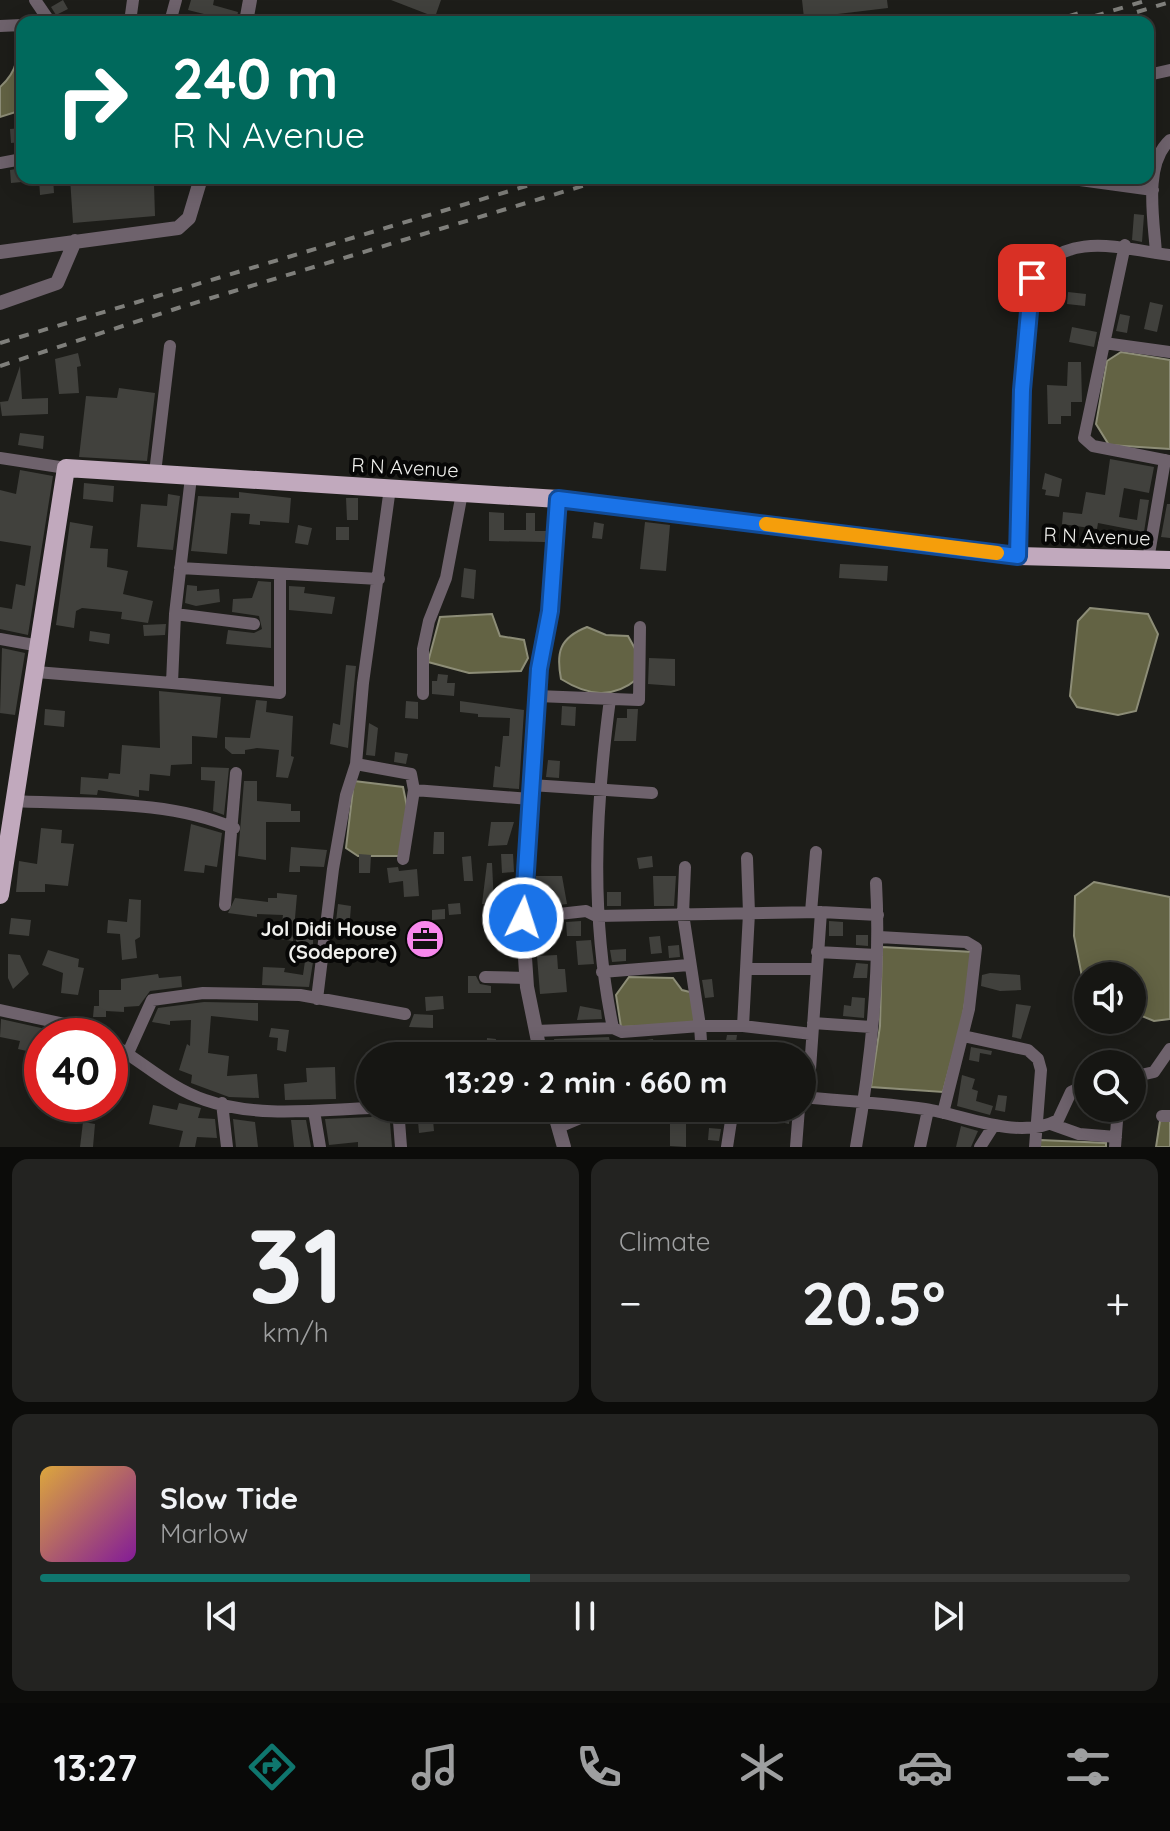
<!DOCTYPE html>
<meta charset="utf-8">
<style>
:root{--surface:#161613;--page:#232321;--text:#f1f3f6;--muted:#9e9fa0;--line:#353533;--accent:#0f766e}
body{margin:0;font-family:Quicksand,sans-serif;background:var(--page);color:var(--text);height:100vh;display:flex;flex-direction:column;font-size:30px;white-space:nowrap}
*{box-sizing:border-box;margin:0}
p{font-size:26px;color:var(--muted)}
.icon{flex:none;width:44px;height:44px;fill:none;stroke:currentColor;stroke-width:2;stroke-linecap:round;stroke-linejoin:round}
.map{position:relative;height:1147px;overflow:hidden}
.side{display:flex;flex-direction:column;gap:12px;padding:12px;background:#0c0c0a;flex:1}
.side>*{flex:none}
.top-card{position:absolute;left:16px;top:16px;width:1138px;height:168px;border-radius:16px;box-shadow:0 4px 20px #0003,0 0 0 2px var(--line);background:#00695c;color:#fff;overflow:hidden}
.buttons{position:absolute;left:1074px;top:962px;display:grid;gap:16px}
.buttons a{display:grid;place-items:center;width:72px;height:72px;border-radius:50%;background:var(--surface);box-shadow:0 4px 20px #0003,0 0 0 2px var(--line);font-size:40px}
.speed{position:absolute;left:24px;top:1018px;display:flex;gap:16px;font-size:40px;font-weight:700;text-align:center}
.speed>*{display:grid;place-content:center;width:104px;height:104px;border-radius:50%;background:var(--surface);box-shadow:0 4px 20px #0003,0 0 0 2px var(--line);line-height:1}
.speed .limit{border:12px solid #d22;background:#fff;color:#111}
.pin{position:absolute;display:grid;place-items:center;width:68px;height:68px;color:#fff;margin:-34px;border-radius:16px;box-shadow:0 4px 12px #0006}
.me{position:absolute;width:88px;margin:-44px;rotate:4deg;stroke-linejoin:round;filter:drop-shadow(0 0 6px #0008)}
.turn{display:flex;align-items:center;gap:28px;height:168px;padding:0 24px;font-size:36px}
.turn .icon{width:104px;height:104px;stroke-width:2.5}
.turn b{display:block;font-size:56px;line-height:68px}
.big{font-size:60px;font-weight:700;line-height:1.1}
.side .tile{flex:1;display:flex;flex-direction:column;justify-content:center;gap:12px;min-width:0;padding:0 28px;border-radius:16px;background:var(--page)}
.side .dial{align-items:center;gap:0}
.dial b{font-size:104px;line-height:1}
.song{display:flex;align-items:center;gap:24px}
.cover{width:96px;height:96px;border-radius:12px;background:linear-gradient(135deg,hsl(40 70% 55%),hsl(290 70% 35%))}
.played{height:8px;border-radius:4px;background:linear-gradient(90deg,var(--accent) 45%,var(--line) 45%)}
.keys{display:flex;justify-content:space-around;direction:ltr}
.heat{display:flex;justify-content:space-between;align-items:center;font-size:44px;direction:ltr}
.side .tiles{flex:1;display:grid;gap:12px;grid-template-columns:1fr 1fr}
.tile:last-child{grid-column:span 2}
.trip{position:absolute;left:356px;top:1042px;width:460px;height:80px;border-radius:40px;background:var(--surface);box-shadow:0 4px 20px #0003,0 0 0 2px var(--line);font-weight:700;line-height:80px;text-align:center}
.tabs{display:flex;height:128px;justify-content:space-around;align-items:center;background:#090908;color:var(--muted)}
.tabs .icon{width:56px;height:56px}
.tabs .selected{color:var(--accent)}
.tabs b{font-size:36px;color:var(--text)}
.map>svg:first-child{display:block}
.water{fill:#636344;stroke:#8d8d77;stroke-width:2}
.building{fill:#41413d}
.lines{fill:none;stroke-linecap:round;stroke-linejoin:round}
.minor{stroke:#6e626c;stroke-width:12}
.tertiary{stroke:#6e626c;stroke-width:14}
.primary{stroke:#c1a9bd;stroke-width:18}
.rail{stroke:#7f7f7b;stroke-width:4;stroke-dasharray:10 10;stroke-linecap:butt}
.route-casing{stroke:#114b97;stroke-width:20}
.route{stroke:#1a73e8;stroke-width:14}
.slow{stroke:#f59e0b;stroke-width:14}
.labels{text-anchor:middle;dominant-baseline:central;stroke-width:8;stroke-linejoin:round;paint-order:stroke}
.street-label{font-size:20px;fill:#f0f0ed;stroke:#070706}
.poi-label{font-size:20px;font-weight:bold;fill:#f0f0ed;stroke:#070706;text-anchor:end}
</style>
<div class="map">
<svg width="1170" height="1147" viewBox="0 0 1170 1147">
<rect width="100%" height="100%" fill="#1d1d19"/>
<!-- water -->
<path class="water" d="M 22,30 L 22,110 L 0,117 L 0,87 C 19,70 19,55 15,32 Z
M 1121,352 L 1170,360 L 1170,449 L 1109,445 L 1096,424 L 1107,361 Z
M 1090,608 L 1148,614 L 1158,634 L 1136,711 L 1118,715 L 1077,707 L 1070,696 L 1078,621 Z
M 492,614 L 500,636 L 524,640 L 528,658 L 521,671 L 469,673 L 428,662 L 440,617 Z
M 587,627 L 606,635 L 628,636 L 638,654 L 637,679 C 613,699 588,696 561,679 C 556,653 559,638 587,627 Z
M 354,781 L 403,787 L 411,827 L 399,856 L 358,856 L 346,848 Z
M 1094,882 L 1170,897 L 1170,1019 L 1154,1021 L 1132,1012 L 1132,976 L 1088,976 L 1088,993 L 1085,992 L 1074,936 L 1075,896 Z
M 882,947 L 973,952 L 962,1022 L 943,1092 L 871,1087 L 880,1026 Z
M 629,977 L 673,978 L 682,990 L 694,993 L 698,1024 L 621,1027 L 616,995 Z
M 1160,1121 L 1170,1121 L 1170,1147 L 1156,1147 Z
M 1040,1140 L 1106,1143 L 1106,1147 L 1040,1147 Z"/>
<!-- building -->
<path class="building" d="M 63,0 L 68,9 L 56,15 L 51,7 Z
M 191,0 L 214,0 L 213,5 L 238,12 L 236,22 L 188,10 Z
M 391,0 L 441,0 L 435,17 Z
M 802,0 L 887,0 L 888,8 L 804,18 Z
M 22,128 L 22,142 L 11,143 L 10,129 Z
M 22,168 L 22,182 L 11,183 L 10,170 Z
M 39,178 L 53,178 L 54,193 L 40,195 Z
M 70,178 L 138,178 L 138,185 L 154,184 L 155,216 L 73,223 Z
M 1134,214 L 1144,215 L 1142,242 L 1132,240 Z
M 1068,292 L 1086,294 L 1085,306 L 1067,304 Z
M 1150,302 L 1163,305 L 1157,332 L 1144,329 Z
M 1120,314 L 1130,316 L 1127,333 L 1116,331 Z
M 1072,327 L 1097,332 L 1094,347 L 1069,342 Z
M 78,353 L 81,366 L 77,367 L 79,393 L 59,394 L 55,359 Z
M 1068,362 L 1081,362 L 1082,402 L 1071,402 L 1071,416 L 1061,416 L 1061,424 L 1048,424 L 1047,385 L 1067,386 Z
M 20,366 L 22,399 L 48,398 L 48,414 L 2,416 L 0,402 L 8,401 Z
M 119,388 L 155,393 L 147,461 L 79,457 L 86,396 L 117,398 Z
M 20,433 L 44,436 L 43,449 L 18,445 Z
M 1110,459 L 1154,467 L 1149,493 L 1124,488 L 1119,517 L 1137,520 L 1140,499 L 1149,500 L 1144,532 L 1098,523 L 1097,529 L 1062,524 L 1063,512 L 1082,514 L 1086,492 L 1105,495 Z
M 20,470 L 53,476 L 28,635 L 0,629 L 0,607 L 12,609 L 16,584 L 25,586 L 31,546 L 0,541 L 0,490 L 16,494 Z
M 1045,473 L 1062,479 L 1059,497 L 1045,495 L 1046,490 L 1042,489 Z
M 84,483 L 114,486 L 113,502 L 83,499 Z
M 239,492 L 291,498 L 289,523 L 260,521 L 260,525 L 249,524 L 250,514 L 231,513 L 227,554 L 191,551 L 198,496 L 239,498 Z
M 168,494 L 180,496 L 173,550 L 137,547 L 141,504 L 167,506 Z
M 346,498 L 358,498 L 358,520 L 347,520 Z
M 1167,504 L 1170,504 L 1170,538 L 1161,537 Z
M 489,512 L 504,513 L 504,530 L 526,530 L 526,513 L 535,513 L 535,531 L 546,531 L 545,542 L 489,541 Z
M 70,522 L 93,526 L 90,548 L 108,549 L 107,567 L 128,571 L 123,594 L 153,601 L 148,623 L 121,619 L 122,612 L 82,608 L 76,611 L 74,628 L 56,625 Z
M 594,522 L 604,524 L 602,539 L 592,538 Z
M 645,522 L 670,525 L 666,571 L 640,569 Z
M 298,525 L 312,528 L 308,545 L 295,543 Z
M 336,527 L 349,527 L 349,540 L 336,540 Z
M 840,564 L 888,566 L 887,581 L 839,578 Z
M 464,568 L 476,570 L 474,599 L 461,597 Z
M 258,581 L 271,582 L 271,648 L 226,644 L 228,630 L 254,633 L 262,629 L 259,616 L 232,612 L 233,599 L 252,598 Z
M 187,585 L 197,586 L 197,591 L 219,589 L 220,602 L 196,606 L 185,603 Z
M 289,586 L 305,587 L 304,593 L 335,597 L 332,614 L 289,610 Z
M 166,624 L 165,635 L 144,636 L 143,625 Z
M 90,631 L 110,634 L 109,644 L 89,641 Z
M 2,648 L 25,653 L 15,715 L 0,713 Z
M 649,658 L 675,659 L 675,686 L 648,684 Z
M 346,665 L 356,666 L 348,748 L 330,744 L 333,723 L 340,725 Z
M 438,674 L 448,675 L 447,683 L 455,683 L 454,696 L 432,694 L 432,681 L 437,681 Z
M 159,691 L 221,697 L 217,738 L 192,736 L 192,764 L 171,765 L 170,776 L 150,774 L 149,791 L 139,790 L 139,797 L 98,790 L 97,795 L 80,794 L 81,777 L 108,779 L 109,773 L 120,774 L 122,745 L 160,748 Z
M 256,700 L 267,701 L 266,712 L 293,716 L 291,756 L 294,757 L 288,778 L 276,777 L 279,750 L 257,748 L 245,750 L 245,754 L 232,754 L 225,748 L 225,737 L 250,738 Z
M 406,701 L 418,702 L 418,719 L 405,718 Z
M 460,701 L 524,710 L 519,789 L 493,787 L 495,766 L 500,767 L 503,736 L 509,736 L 510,718 L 478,717 L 478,714 L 460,712 Z
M 562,706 L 576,707 L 575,726 L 561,725 Z
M 45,709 L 65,711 L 64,727 L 44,725 Z
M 627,709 L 638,709 L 636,741 L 614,741 L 617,718 L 627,718 Z
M 369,723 L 378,728 L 375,756 L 366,755 Z
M 395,752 L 408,754 L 406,764 L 394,762 Z
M 548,760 L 560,761 L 559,778 L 546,777 Z
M 201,767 L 229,768 L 224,815 L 213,811 L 215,781 L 201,780 Z
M 244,781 L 257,781 L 257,801 L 291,804 L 291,811 L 300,811 L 300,822 L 266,822 L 266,860 L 238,856 Z
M 491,822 L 514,822 L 507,845 L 488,846 Z
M 191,824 L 222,833 L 217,867 L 205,865 L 204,873 L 184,871 Z
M 41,828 L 62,830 L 61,843 L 74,844 L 68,886 L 45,884 L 45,892 L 16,892 L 19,861 L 37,864 Z
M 434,832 L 444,832 L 444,854 L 433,854 Z
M 291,847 L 327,850 L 324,867 L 300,866 L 300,872 L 289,872 Z
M 359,854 L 371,855 L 370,873 L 359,873 Z
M 501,854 L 513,854 L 514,872 L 502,873 Z
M 471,856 L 473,881 L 464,881 L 462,857 Z
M 652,856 L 653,867 L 639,869 L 637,858 Z
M 487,863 L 492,863 L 494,904 L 482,904 Z
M 398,867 L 399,871 L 417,869 L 419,896 L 404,897 L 403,881 L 389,883 L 387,868 Z
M 536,876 L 562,876 L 567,904 L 536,908 Z
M 653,876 L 676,876 L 674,906 L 654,906 Z
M 607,892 L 621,892 L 621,906 L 607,906 Z
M 277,893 L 297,895 L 293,941 L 280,939 L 283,915 L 257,914 L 257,917 L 228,913 L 235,898 L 268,902 L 268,898 L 277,898 Z
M 129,899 L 141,900 L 140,937 L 135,940 L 137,958 L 122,960 L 120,934 L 107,933 L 108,920 L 127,922 Z
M 460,903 L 461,914 L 449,915 L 448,904 Z
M 338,904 L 351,906 L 349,931 L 335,930 Z
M 445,909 L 445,919 L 432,920 L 432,910 Z
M 11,918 L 31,920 L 29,936 L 9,934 Z
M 581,921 L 581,936 L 567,936 L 566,922 Z
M 829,921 L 843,922 L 843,936 L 829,936 Z
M 383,925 L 384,935 L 366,937 L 366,926 Z
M 856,935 L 868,935 L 868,946 L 856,945 Z
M 660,936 L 662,953 L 651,954 L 649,937 Z
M 296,937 L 313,937 L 313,947 L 296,947 Z
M 591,940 L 594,964 L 578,965 L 576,941 Z
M 679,945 L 680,957 L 669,958 L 668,946 Z
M 626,949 L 626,961 L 612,962 L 610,950 Z
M 48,950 L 79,959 L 78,967 L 84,968 L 78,995 L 61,993 L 63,973 L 42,965 Z
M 8,954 L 20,955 L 29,974 L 13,989 L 8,978 Z
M 557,955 L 558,969 L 565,969 L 567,992 L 540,994 L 537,956 Z
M 305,961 L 313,962 L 309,987 L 262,985 L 263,967 L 285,968 L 284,972 L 303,975 Z
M 856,963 L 868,964 L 867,978 L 853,978 Z
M 990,973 L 1020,975 L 1021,990 L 1000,991 L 981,986 L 982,975 Z
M 158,974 L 159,978 L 181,976 L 182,987 L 150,991 L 139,1006 L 124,1007 L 124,1012 L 106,1011 L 106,1017 L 93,1017 L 94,1006 L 99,1006 L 99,990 L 121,990 L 121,979 Z
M 468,976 L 476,976 L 480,984 L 491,986 L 491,993 L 468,993 Z
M 712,979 L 714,997 L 705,998 L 702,980 Z
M 443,996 L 444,1009 L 426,1011 L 425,997 Z
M 852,997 L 865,998 L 864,1018 L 843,1016 L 844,1005 L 851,1006 Z
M 204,1002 L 258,1003 L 258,1021 L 211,1016 L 208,1053 L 229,1056 L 227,1076 L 257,1074 L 259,1098 L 229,1097 L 191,1083 L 192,1075 L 179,1070 L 187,1044 L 190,1046 L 191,1020 L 170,1021 L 170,1025 L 152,1022 L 158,1008 Z
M 1016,1004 L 1031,1006 L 1021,1039 L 1012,1037 Z
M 580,1006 L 601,1010 L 602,1019 L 577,1020 Z
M 414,1014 L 433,1015 L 433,1028 L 409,1027 Z
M 1,1019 L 77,1036 L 34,1038 L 31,1052 L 18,1049 L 20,1041 L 0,1037 Z
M 271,1028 L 289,1030 L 286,1052 L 277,1050 L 278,1038 L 269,1037 Z
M 727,1035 L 737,1035 L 734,1056 L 723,1056 Z
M 609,1037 L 612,1051 L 586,1053 L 586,1049 L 556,1052 L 554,1039 Z
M 487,1038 L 496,1039 L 495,1056 L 486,1056 Z
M 653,1039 L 655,1055 L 627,1056 L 626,1043 Z
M 971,1047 L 992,1051 L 991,1055 L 980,1053 L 979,1062 L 969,1060 Z
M 335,1067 L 336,1099 L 285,1100 L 284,1084 L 307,1082 L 306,1068 Z
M 962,1075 L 975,1079 L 972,1089 L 978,1091 L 976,1101 L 993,1106 L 990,1115 L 957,1106 Z
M 998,1095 L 1007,1096 L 1005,1112 L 995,1110 Z
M 179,1103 L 201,1108 L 198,1118 L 215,1119 L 217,1138 L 197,1137 L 195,1147 L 179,1147 L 183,1131 L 149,1124 L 153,1105 L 177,1110 Z
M 670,1108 L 686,1108 L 686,1147 L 670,1146 Z
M 779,1108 L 790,1108 L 789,1124 L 776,1121 Z
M 432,1109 L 434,1131 L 419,1133 L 417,1110 Z
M 379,1110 L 389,1110 L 392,1147 L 358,1147 L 358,1142 L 329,1145 L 325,1119 L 371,1117 Z
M 233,1119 L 255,1122 L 258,1147 L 236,1147 Z
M 291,1120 L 306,1120 L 311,1147 L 294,1147 Z
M 83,1122 L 95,1124 L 93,1147 L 80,1147 Z
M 961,1126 L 978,1131 L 971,1147 L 956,1147 Z
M 709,1128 L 721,1129 L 719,1141 L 708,1140 Z"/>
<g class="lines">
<!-- minor -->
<path class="minor" d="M 35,0 L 50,22
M 130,22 L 133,0
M 170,22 L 176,0
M 0,26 L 22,25
M 1148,75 L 1170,70
M 0,163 L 22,159
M 1080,180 L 1153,190
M 1125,245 L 1084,438 L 1093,446 L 1170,461
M 1156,253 C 1154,221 1143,164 1170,140
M 1104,343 L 1170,352
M 0,458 L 66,468
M 155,473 L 170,346
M 191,477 L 175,614 L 254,624
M 1018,556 L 1022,390 L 1032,278 C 1066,229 1122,249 1170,255
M 1148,560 L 1165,460
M 180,568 L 379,579
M 175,614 L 172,683 L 280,693 L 280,574
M 0,639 L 40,646
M 36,672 L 172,683
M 423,694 L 423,649 L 429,621 L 446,578 L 462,493
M 537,696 L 639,700 L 640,627
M 610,699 C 595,813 590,916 613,1028
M 356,764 L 411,774 L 414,790 L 530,799
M 531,785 L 652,793
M 14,801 C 87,805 167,799 234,828
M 403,859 L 414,790
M 225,905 L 236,773
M 811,912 L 816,852
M 523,918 L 586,911 L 596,916 L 821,912 L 878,915
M 879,937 L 966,942 L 976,948 L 969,1009 L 943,1113
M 817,952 L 877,955
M 746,969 L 815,969
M 602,972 L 689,965
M 485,977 L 526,978
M 317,999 L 333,869 L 346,795 L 356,764 L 363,683 L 390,488
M 0,1010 L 83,1028 L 98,1036
M 813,1023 L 871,1027
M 743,1026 L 749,913 L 747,858
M 536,1031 L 613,1028 L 622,1032 L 700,1026 L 683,914 L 685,867
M 963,1036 L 1028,1050 L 1038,1059 L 1041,1070 L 1035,1147
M 110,1043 C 142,1061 169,1088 205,1100 C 256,1118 317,1110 370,1108
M 128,1053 L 152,1000 L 203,993 L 300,995 L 405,1014
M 702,1056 L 700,1026 L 743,1026 L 812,1034
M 1132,1077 L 1154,1072 L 1170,1049
M 802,1097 C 843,1101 884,1103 925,1109 C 965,1115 1019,1141 1058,1120 L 1071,1092 L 1088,1084
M 808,1098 L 821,912
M 222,1103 L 227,1147
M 398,1108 L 401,1147
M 314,1111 L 320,1147
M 1162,1116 L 1170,1116
M 1051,1124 L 1079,1134 L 1116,1137
M 559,1127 L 604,1108
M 727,1147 L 733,1108
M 796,1147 L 799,1108
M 856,1147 C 871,1061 881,970 876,883
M 920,1147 L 928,1110
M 980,1147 L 994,1125
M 1115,1147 L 1118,1108"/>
<!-- tertiary -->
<path class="tertiary" d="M 246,22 L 250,0
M 0,252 L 178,228 L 189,218 L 201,178
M 0,303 L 57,283 L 75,241
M 541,1056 L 527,987 L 523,928 L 539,669 L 550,611 L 558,499
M 553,1108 L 564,1147"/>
<!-- primary -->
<path class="primary" d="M 0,895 L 66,468 L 558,499 L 1018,556 L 1170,560"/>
<!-- rail -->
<path class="rail" d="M 1137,12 L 1170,2
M 1049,22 L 1083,12
M 1075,22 L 1148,0
M 0,343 L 553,178
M 0,366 L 178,308 L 609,178"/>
</g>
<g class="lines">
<!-- route casing -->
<g class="route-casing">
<path id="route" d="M 523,918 L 539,669 L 550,611 L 558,499 L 1018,556 L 1022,390 L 1032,278"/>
</g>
<!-- route -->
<use href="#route" class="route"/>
<!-- slow -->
<path class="slow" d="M 766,524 L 997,553"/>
</g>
<!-- icons -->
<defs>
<g id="office-disc" transform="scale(2)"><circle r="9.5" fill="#f788ec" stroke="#070706"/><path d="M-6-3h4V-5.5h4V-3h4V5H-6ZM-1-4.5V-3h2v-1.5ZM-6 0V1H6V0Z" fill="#111"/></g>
</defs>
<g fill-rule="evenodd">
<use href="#office-disc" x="425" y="939"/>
</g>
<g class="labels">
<!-- street labels -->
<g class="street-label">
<text transform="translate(405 467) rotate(3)">R N Avenue</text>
<text transform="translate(1097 536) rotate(2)">R N Avenue</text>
</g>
<!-- poi labels -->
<g class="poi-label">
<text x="397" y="928">Jol Didi House<tspan x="397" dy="23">(Sodepore)</tspan></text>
</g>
</g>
</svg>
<div class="buttons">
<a><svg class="icon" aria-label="sound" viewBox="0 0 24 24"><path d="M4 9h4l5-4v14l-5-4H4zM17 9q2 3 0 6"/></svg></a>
<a><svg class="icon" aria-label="search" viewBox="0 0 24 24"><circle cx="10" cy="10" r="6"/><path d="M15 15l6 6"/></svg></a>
</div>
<div class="speed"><div class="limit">40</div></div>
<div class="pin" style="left:1032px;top:278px;background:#d93025"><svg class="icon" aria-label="arrive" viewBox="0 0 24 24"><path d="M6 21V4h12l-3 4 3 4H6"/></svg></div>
<svg class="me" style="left:523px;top:918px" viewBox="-20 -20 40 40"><circle r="17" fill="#1a73e8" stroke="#fff" stroke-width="3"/><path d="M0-11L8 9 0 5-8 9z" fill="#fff"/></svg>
<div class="trip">13:29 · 2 min · 660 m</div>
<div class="top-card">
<div class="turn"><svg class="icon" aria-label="right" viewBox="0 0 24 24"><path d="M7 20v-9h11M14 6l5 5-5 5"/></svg><div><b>240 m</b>R N Avenue</div></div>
</div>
</div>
<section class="side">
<div class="tiles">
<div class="tile dial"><b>31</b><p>km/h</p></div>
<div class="tile"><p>Climate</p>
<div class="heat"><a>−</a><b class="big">20.5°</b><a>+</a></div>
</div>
<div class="tile">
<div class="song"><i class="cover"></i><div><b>Slow Tide</b><p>Marlow</p></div></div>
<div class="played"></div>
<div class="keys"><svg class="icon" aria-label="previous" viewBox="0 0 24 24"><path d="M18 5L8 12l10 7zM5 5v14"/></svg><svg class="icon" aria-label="pause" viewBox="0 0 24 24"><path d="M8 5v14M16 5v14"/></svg><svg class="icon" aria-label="next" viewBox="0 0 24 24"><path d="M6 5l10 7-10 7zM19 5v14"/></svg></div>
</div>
</div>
</section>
<nav class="tabs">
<b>13:27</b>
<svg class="icon selected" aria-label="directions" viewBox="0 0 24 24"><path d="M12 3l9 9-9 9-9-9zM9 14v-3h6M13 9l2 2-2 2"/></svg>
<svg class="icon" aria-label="music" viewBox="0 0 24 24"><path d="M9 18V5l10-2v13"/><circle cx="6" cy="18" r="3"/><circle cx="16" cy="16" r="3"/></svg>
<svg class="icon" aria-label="phone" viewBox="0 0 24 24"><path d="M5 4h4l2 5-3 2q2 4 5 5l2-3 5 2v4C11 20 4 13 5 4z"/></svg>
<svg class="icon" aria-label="climate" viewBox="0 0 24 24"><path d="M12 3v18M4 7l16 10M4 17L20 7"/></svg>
<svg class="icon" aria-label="car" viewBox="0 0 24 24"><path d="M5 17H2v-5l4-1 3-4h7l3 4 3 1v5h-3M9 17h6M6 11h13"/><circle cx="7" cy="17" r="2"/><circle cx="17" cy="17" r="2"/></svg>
<svg class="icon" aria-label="filters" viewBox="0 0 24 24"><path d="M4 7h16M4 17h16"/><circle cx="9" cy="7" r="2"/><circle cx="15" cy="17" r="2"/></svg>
</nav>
